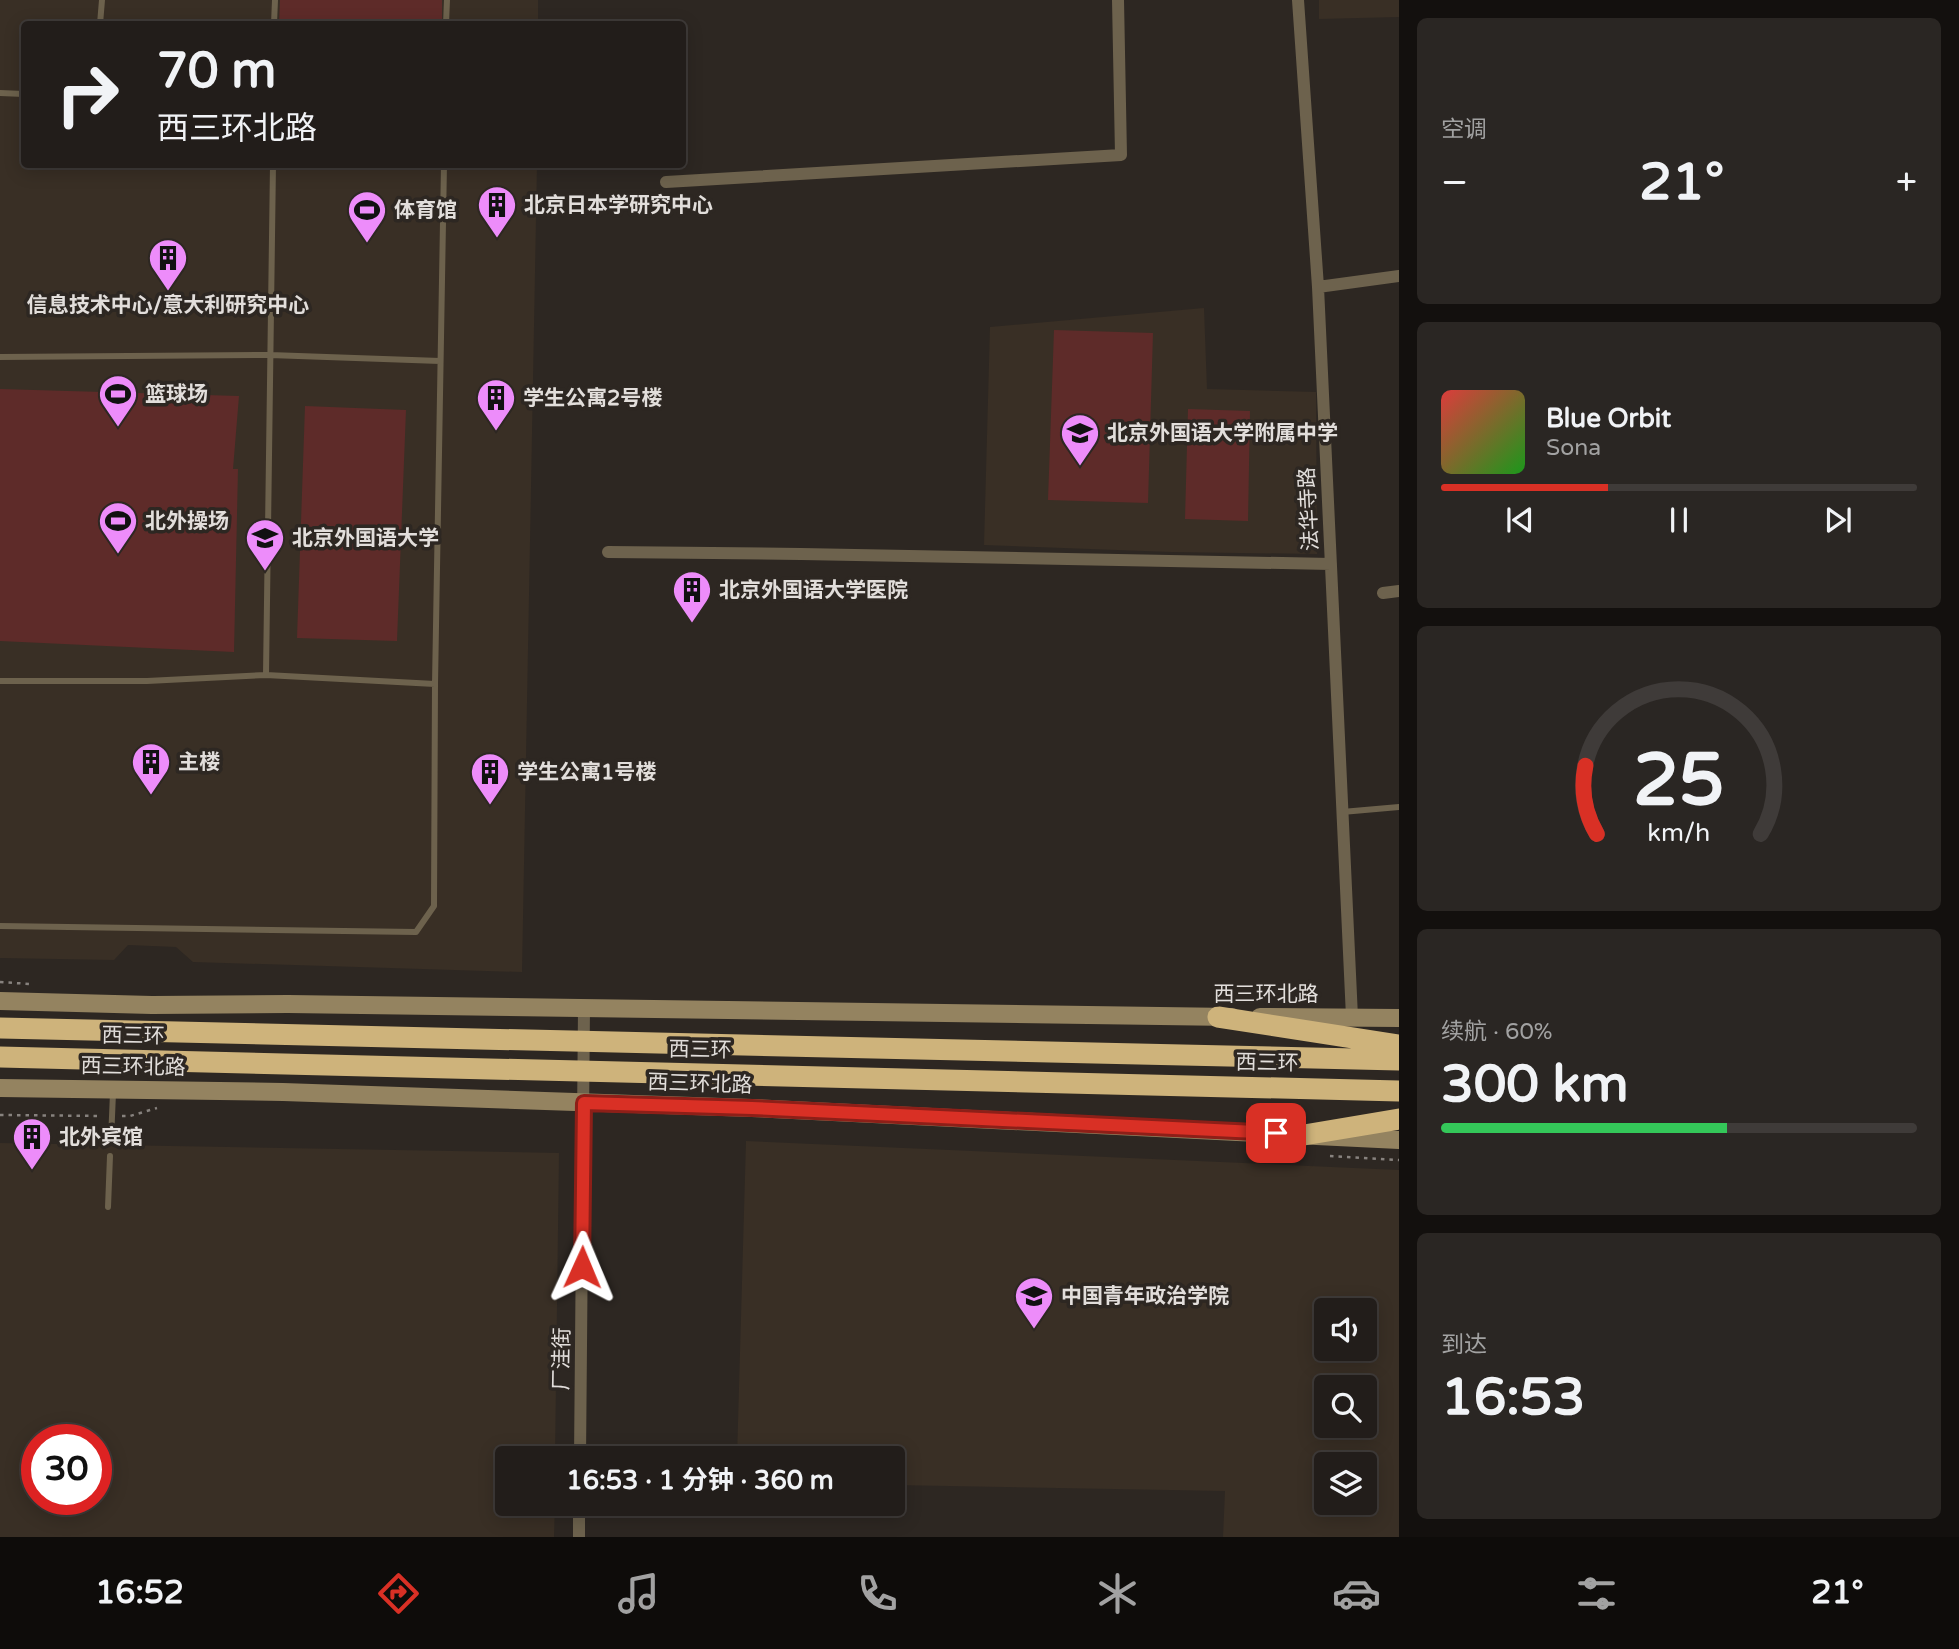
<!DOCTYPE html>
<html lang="zh">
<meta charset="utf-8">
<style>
:root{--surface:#221d1a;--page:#2a2623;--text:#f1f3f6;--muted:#a2a2a2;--line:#3f3b39;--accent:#d93025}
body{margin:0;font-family:"Varela Round","Noto Sans SC",sans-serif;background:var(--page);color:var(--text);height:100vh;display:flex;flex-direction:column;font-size:26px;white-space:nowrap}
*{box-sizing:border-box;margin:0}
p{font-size:23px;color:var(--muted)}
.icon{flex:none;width:38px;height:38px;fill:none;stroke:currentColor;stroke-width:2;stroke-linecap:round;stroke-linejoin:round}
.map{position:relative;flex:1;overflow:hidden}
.sheet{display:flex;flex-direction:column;gap:18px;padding:18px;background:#13100e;width:560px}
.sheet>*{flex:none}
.hud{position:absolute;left:21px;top:21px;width:665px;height:147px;border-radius:7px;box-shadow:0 4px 18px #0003,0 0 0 2px var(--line);background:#221d1a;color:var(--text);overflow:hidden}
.fabs{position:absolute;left:1314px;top:1298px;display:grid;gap:14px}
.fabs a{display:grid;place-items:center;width:63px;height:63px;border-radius:7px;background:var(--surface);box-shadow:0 4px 18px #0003,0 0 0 2px var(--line);font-size:35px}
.speed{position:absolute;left:21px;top:1424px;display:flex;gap:14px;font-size:35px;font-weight:700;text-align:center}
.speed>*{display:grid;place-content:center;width:91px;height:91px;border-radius:50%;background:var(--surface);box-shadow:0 4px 18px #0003,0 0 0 2px var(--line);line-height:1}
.speed .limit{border:10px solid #d22;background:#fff;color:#111}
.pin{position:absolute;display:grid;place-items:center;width:60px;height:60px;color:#fff;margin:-30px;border-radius:14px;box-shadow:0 4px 10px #0006}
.me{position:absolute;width:77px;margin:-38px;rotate:1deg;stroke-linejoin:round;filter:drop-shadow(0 0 5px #0008)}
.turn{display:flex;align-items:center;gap:24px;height:147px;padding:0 21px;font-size:32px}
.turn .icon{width:91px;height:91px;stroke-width:2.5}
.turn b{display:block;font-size:49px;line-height:60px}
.big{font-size:52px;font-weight:700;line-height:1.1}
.sheet .card{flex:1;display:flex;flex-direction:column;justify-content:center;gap:10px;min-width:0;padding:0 24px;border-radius:10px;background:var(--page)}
.sheet .dial{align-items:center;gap:0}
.dial svg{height:182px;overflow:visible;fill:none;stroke:var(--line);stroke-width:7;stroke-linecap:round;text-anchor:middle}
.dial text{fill:var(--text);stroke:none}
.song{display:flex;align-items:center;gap:21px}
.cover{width:84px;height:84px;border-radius:10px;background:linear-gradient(135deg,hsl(0 70% 55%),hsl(120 70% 35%))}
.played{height:7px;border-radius:4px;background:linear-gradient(90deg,var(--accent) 35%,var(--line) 35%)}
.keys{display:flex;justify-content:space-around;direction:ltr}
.heat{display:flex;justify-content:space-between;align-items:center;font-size:38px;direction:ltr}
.charge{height:10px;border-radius:5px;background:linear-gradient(90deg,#34c759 60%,var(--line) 0)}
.trip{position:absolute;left:495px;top:1446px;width:410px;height:70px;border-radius:7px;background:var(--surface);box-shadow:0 4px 18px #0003,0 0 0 2px var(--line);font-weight:700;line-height:70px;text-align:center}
.tabs{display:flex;height:112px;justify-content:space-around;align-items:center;background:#0e0c0a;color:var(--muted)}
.tabs .icon{width:49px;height:49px}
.tabs .selected{color:var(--accent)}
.tabs b{font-size:32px;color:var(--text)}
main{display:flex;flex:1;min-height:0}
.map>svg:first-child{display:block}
.built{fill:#392f25;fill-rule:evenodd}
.green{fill:#5e2b29}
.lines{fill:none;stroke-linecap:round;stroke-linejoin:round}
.path{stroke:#87827e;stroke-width:2.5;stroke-dasharray:3.5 5;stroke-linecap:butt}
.lane{stroke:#6d624d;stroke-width:6}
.street{stroke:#6d624d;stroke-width:12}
.secondary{stroke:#948360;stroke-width:18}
.highway{stroke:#ceb37b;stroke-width:21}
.route-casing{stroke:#8d1f18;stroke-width:18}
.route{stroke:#d93025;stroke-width:12}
.labels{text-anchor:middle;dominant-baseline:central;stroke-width:7;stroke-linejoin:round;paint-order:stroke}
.poi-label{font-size:21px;font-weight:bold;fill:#e2dedb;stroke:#2d2722;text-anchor:start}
.street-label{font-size:21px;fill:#e2dedb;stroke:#2d2722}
</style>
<main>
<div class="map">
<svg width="1399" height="1537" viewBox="0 0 1399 1537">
<rect width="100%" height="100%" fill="#2d2722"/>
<!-- built -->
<path class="built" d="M 0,0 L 538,0 L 538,24 L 24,24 L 24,164 L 537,165 L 522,972 L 193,962 L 176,947 L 128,945 L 114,960 L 0,958 Z
M 1319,0 L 1399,0 L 1399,17 L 1319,19 Z
M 1204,308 L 1207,389 L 1316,392 L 1317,554 L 1171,552 L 984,545 L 990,327 Z
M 746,1141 L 1399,1170 L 1399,1537 L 1223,1537 L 1225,1491 L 893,1485 L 892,1458 L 737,1458 ZM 1326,1311 L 1365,1311 L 1365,1349 L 1326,1349 ZM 1326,1388 L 1365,1388 L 1365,1426 L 1326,1426 ZM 1326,1465 L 1365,1465 L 1365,1503 L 1326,1503 Z
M 0,1143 L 559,1153 L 555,1458 L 508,1458 L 508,1503 L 555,1503 L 554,1537 L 0,1537 ZM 37,1440 L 96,1440 L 96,1500 L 37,1500 Z"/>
<!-- green -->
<path class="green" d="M 280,0 L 442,0 L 442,24 L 279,24 Z
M 1054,330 L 1153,333 L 1148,503 L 1048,500 Z
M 0,389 L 239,396 L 233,469 L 238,469 L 234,652 L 0,641 Z
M 305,406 L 406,410 L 397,641 L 297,638 Z
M 1188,409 L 1250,411 L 1248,521 L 1185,519 Z"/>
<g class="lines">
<!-- path -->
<path class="path" d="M 0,982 L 30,984
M 0,1115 L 102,1116
M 122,1116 L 130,1116 L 157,1108
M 1330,1156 L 1399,1160"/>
<!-- lane -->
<path class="lane" d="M 100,24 L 102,0
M 274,24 L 275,0
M 446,24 L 447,0
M 0,93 L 24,94
M 0,357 L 270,355 L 440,361
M 266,675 L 273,164
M 0,681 L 147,681 L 266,675 L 435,684
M 1342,812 L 1399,807
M 0,926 L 416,932 L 434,906 L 435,684 L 444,164
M 111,1140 L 113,1093
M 108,1207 L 110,1156"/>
<!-- street -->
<path class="street" d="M 1298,0 L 1318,287 L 1352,1017
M 666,182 L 1121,155 L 1118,0
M 1318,287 L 1399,276
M 608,552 L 801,554 L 1331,564
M 1383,593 L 1399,591
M 580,1458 L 584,1008
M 579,1537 L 579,1503"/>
<!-- secondary -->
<path class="secondary" d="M 0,1001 L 152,1005 L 288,1004 L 1232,1017
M 1260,1017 L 1399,1018
M 0,1088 L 283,1092 L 752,1108 L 1399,1140"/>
<!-- highway -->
<path class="highway" d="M 1218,1017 L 1399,1045
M 0,1028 L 1399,1060
M 0,1057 L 1399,1091
M 1304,1135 L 1399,1119"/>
</g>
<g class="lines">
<!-- route casing -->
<g class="route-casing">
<path id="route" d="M 582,1267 L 584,1103 L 752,1108 L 1276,1133"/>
</g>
<!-- route -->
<use href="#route" class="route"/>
</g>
<!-- icons -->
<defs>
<g id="building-pin" transform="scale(2.0125)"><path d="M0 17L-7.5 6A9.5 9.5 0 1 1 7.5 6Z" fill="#ed8cfa" stroke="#2d2722"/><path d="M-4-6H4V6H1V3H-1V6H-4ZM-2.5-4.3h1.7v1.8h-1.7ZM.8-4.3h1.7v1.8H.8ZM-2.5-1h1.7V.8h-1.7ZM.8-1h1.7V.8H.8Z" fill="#111"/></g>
<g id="stadium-pin" transform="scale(2.0125)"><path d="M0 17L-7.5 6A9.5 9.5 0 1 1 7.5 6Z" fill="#ed8cfa" stroke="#2d2722"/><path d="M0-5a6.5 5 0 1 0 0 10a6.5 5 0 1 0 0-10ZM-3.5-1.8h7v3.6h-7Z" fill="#111"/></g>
<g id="school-pin" transform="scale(2.0125)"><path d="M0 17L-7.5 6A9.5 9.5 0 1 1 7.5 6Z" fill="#ed8cfa" stroke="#2d2722"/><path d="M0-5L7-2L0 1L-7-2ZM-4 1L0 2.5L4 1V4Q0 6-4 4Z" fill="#111"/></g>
<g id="university-pin" transform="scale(2.0125)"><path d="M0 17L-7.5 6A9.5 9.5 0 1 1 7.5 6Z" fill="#ed8cfa" stroke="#2d2722"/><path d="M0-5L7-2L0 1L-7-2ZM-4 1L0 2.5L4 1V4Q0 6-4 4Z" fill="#111"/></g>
</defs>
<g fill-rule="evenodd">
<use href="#building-pin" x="497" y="205"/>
<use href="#stadium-pin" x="367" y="210"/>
<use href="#building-pin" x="168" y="258"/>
<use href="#stadium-pin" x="118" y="394"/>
<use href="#building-pin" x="496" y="398"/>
<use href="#school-pin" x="1080" y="433"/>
<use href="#stadium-pin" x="118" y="521"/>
<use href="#university-pin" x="265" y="538"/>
<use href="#building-pin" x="692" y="590"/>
<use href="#building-pin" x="151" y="762"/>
<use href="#building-pin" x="490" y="772"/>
<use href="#building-pin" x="32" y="1137"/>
<use href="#university-pin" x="1034" y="1296"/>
</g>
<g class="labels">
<!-- poi labels -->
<g class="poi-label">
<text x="524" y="205">北京日本学研究中心</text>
<text x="394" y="210">体育馆</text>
<text x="168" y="305" text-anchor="middle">信息技术中心/意大利研究中心</text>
<text x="145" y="394">篮球场</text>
<text x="523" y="398">学生公寓2号楼</text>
<text x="1107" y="433">北京外国语大学附属中学</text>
<text x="145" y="521">北外操场</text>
<text x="292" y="538">北京外国语大学</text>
<text x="719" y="590">北京外国语大学医院</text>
<text x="178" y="762">主楼</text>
<text x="517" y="772">学生公寓1号楼</text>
<text x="59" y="1137">北外宾馆</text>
<text x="1061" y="1296">中国青年政治学院</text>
</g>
<!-- street labels -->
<g class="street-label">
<text transform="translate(1309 509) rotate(-93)">法华寺路</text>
<text x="1266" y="994">西三环北路</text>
<text transform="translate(133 1036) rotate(1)">西三环</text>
<text transform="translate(700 1050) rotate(1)">西三环</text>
<text transform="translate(1267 1063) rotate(1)">西三环</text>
<text transform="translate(133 1067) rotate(1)">西三环北路</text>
<text transform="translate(700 1084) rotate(2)">西三环北路</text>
<text transform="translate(562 1359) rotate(-89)">厂洼街</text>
</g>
</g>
</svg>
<div class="fabs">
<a><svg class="icon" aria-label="sound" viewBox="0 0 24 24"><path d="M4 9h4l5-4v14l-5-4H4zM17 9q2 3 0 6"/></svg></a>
<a><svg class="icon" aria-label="search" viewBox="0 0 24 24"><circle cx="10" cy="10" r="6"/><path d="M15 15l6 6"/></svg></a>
<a><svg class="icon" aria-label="layers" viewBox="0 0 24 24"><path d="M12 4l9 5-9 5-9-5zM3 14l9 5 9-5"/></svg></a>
</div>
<div class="speed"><div class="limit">30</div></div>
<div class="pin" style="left:1276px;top:1133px;background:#d93025"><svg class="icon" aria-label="arrive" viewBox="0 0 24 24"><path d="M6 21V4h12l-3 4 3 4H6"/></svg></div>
<svg class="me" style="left:582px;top:1267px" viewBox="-20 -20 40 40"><path d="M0-17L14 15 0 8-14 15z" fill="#d93025" stroke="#fff" stroke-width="4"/></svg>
<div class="trip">16:53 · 1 分钟 · 360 m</div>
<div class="hud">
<div class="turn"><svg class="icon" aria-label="right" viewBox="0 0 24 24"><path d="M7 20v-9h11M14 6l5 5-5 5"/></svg><div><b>70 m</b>西三环北路</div></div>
</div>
</div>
<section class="sheet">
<div class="card"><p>空调</p>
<div class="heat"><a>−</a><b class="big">21°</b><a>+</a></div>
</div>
<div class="card">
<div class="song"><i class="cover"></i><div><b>Blue Orbit</b><p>Sona</p></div></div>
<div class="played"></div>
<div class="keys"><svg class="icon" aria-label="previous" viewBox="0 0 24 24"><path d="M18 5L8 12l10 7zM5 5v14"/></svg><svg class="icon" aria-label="pause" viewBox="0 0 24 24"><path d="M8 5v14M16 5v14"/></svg><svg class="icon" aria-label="next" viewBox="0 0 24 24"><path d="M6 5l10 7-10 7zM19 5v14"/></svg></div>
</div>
<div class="card dial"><svg viewBox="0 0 100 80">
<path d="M14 69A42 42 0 1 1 86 69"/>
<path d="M14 69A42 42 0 0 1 9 39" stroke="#d93025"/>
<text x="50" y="56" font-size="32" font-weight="700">25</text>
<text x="50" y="72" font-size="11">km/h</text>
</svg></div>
<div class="card"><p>续航 · 60%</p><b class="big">300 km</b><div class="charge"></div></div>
<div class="card"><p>到达</p><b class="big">16:53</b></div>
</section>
</main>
<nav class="tabs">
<b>16:52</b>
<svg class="icon selected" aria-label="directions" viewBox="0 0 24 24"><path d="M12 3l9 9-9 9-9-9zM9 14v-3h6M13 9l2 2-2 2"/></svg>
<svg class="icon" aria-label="music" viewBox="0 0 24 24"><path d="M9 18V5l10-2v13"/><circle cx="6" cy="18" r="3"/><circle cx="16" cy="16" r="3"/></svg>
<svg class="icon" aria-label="phone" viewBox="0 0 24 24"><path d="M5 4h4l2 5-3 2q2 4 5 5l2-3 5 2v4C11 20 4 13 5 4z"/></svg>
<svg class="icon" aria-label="climate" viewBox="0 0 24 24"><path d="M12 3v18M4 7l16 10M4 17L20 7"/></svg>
<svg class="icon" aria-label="car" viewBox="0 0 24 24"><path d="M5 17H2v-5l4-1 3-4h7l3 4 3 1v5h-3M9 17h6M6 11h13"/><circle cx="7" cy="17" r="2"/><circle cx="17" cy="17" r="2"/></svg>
<svg class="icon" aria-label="filters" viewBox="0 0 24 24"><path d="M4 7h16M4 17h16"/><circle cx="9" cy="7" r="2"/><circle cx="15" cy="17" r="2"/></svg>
<b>21°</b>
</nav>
